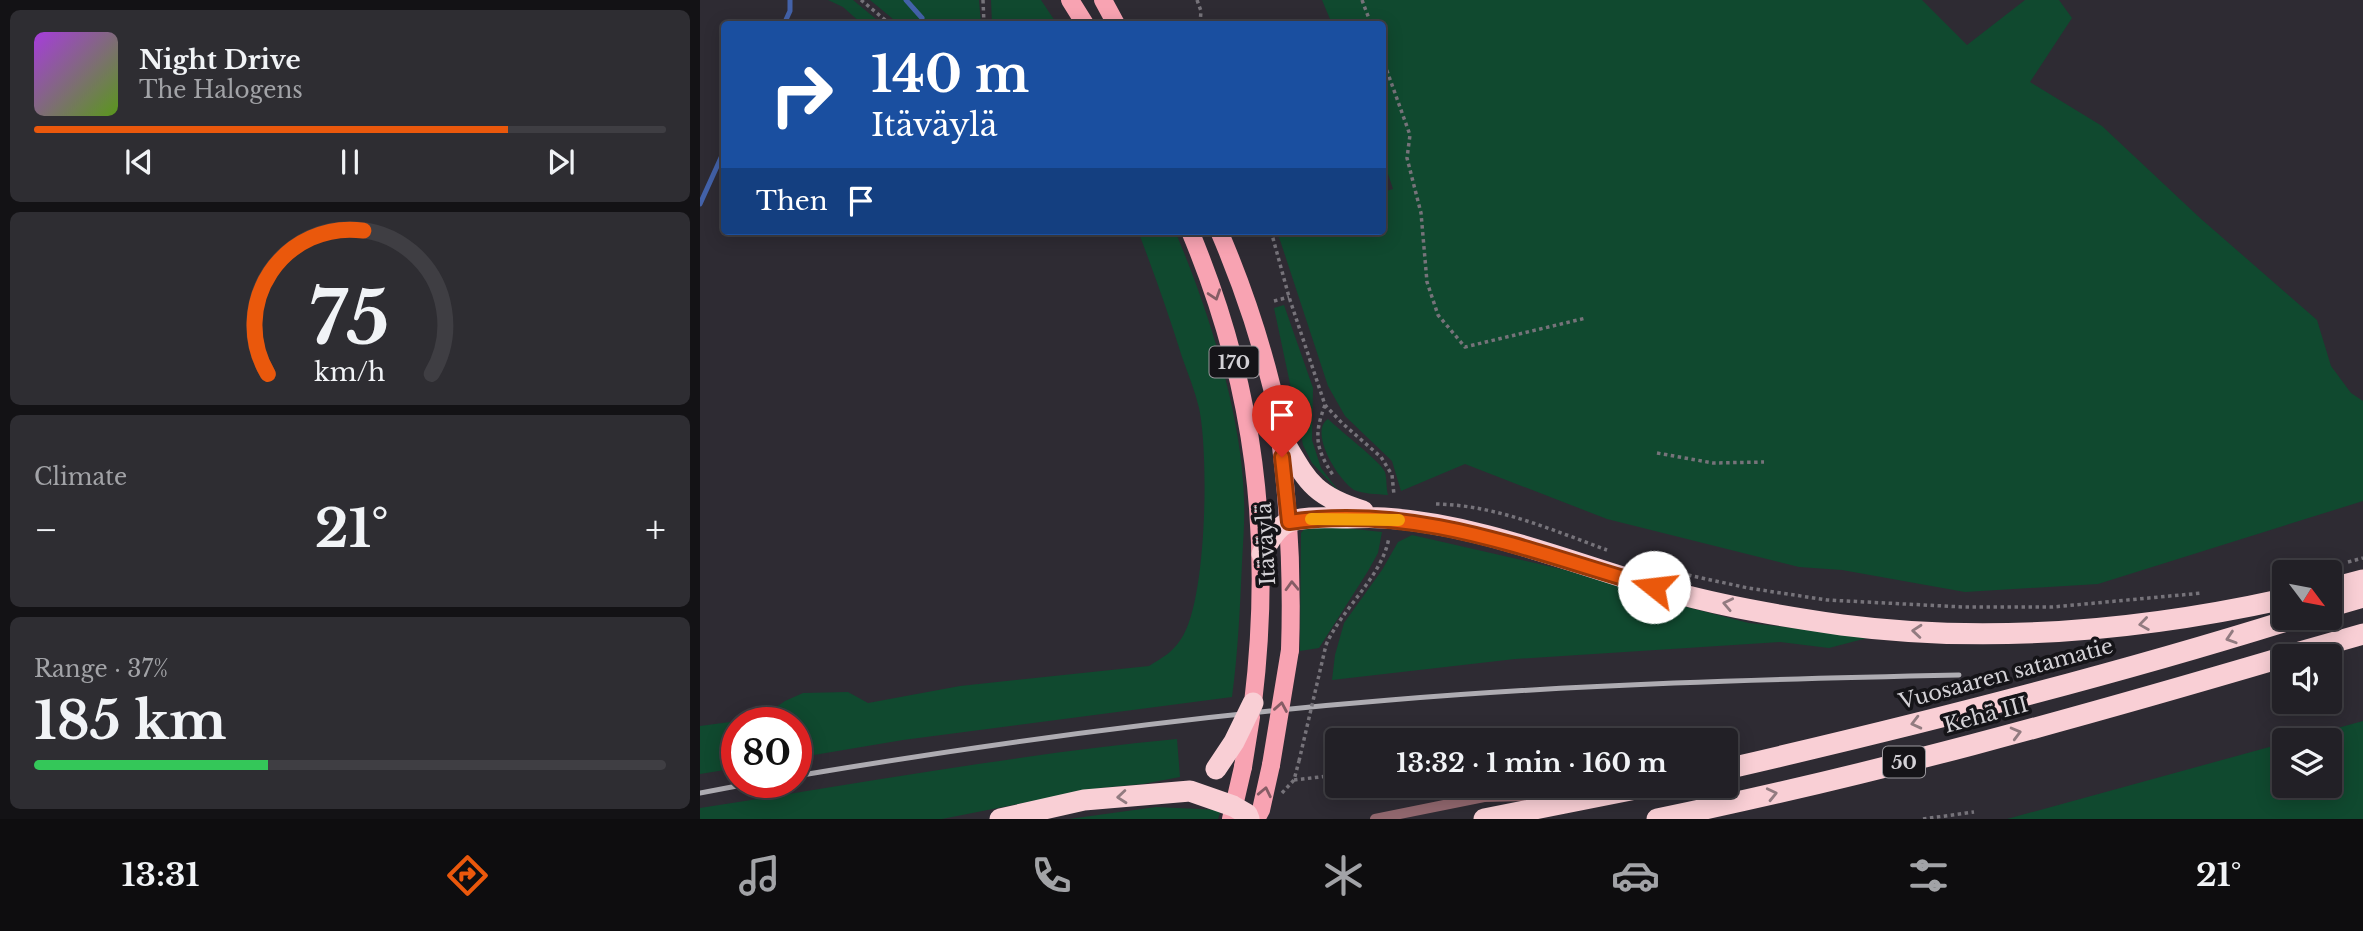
<!DOCTYPE html>
<meta charset="utf-8">
<style>
:root{--surface:#222026;--page:#2e2d32;--text:#f1f3f6;--muted:#a2a3a7;--line:#3f3e43;--accent:#ea580c}
body{margin:0;font-family:"Libre Baskerville",serif;background:var(--page);color:var(--text);height:100vh;display:flex;flex-direction:column;font-size:26px;white-space:nowrap}
*{box-sizing:border-box;margin:0}
p{font-size:23px;color:var(--muted)}
.icon{flex:none;width:38px;height:38px;fill:none;stroke:currentColor;stroke-width:2;stroke-linecap:round;stroke-linejoin:round}
.map{position:relative;flex:1;overflow:hidden}
.drawer{display:flex;flex-direction:column;gap:10px;padding:10px;background:#131215;width:700px}
.drawer>*{flex:none}
.banner{position:absolute;left:21px;top:21px;width:665px;height:214px;border-radius:7px;box-shadow:0 4px 18px #0003,0 0 0 2px var(--line);background:#1a4fa0;color:#fff;overflow:hidden}
.needle{width:46px;rotate:122deg}
.tools{position:absolute;left:1572px;top:560px;display:grid;gap:14px}
.tools a{display:grid;place-items:center;width:70px;height:70px;border-radius:7px;background:var(--surface);box-shadow:0 4px 18px #0003,0 0 0 2px var(--line);font-size:35px}
.speed{position:absolute;left:21px;top:707px;display:flex;gap:14px;font-size:35px;font-weight:700;text-align:center}
.speed>*{display:grid;place-content:center;width:91px;height:91px;border-radius:50%;background:var(--surface);box-shadow:0 4px 18px #0003,0 0 0 2px var(--line);line-height:1}
.speed .limit{border:10px solid #d22;background:#fff;color:#111}
.pin{position:absolute;display:grid;place-items:center;width:60px;height:60px;color:#fff;margin:-72px -30px;border-radius:50% 50% 50% 0;rotate:-45deg;box-shadow:0 0 7px #0007}
.pin .icon{rotate:45deg}
.me{position:absolute;width:77px;margin:-38px;rotate:286deg;stroke-linejoin:round;filter:drop-shadow(0 0 5px #0008)}
.turn{display:flex;align-items:center;gap:24px;height:147px;padding:0 35px;font-size:32px}
.turn .icon{width:91px;height:91px;stroke-width:2.5}
.turn b{display:block;font-size:49px;line-height:60px}
.then{display:flex;align-items:center;height:66px;padding:0 35px;background:#0003;gap:14px;font-size:26px}
.big{font-size:52px;font-weight:700;line-height:1.1}
.drawer .card{flex:1;display:flex;flex-direction:column;justify-content:center;gap:10px;min-width:0;padding:0 24px;border-radius:10px;background:var(--page)}
.drawer .dial{align-items:center;gap:0}
.dial svg{height:182px;overflow:visible;fill:none;stroke:var(--line);stroke-width:7;stroke-linecap:round;text-anchor:middle}
.dial text{fill:var(--text);stroke:none}
.song{display:flex;align-items:center;gap:21px}
.cover{width:84px;height:84px;border-radius:10px;background:linear-gradient(135deg,hsl(280 70% 55%),hsl(90 70% 35%))}
.played{height:7px;border-radius:4px;background:linear-gradient(90deg,var(--accent) 75%,var(--line) 75%)}
.keys{display:flex;justify-content:space-around;direction:ltr}
.heat{display:flex;justify-content:space-between;align-items:center;font-size:38px;direction:ltr}
.charge{height:10px;border-radius:5px;background:linear-gradient(90deg,#34c759 37%,var(--line) 0)}
.trip{position:absolute;left:625px;top:728px;width:413px;height:70px;border-radius:7px;background:var(--surface);box-shadow:0 4px 18px #0003,0 0 0 2px var(--line);font-weight:700;line-height:70px;text-align:center}
.menu{display:flex;height:112px;justify-content:space-around;align-items:center;background:#0e0d0f;color:var(--muted)}
.menu .icon{width:49px;height:49px}
.menu .current{color:var(--accent)}
.menu b{font-size:32px;color:var(--text)}
main{display:flex;flex:1;min-height:0}
.map>svg:first-child{display:block}
.green{fill:#10492f}
.lines{fill:none;stroke-linecap:round;stroke-linejoin:round}
.stream{stroke:#4362a9;stroke-width:5}
.path{stroke:#76737a;stroke-width:3.5;stroke-dasharray:3.5 3.5;stroke-linecap:butt}
.lane{stroke:#92686f;stroke-width:10}
.primary{stroke:#f8a3b2;stroke-width:18}
.highway{stroke:#f9cfd5;stroke-width:21}
.rail{stroke:#aeacb2;stroke-width:5}
.path-bridge{stroke:#76737a;stroke-width:3.5;stroke-dasharray:3.5 3.5;stroke-linecap:butt}
.primary-bridge{stroke:#f8a3b2;stroke-width:18}
.highway-bridge{stroke:#f9cfd5;stroke-width:21}
.oneway{stroke:#865c65}
.oneway2{stroke:#927b80}
.route-casing{stroke:#983908;stroke-width:18}
.route{stroke:#ea580c;stroke-width:12}
.slow{stroke:#f59e0b;stroke-width:12}
.labels{text-anchor:middle;dominant-baseline:central;stroke-width:7;stroke-linejoin:round;paint-order:stroke}
.shield{fill:#151418;stroke:#9a989d;stroke-width:2}
.shield-label{font-size:19px;font-weight:bold;fill:#d3d1d6}
.street-label{font-size:21px;fill:#d3d1d6;stroke:#151418}
</style>
<main>
<section class="drawer">
<div class="card">
<div class="song"><i class="cover"></i><div><b>Night Drive</b><p>The Halogens</p></div></div>
<div class="played"></div>
<div class="keys"><svg class="icon" aria-label="previous" viewBox="0 0 24 24"><path d="M18 5L8 12l10 7zM5 5v14"/></svg><svg class="icon" aria-label="pause" viewBox="0 0 24 24"><path d="M8 5v14M16 5v14"/></svg><svg class="icon" aria-label="next" viewBox="0 0 24 24"><path d="M6 5l10 7-10 7zM19 5v14"/></svg></div>
</div>
<div class="card dial"><svg viewBox="0 0 100 80">
<path d="M14 69A42 42 0 1 1 86 69"/>
<path d="M14 69A42 42 0 0 1 56 6" stroke="#ea580c"/>
<text x="50" y="56" font-size="32" font-weight="700">75</text>
<text x="50" y="72" font-size="11">km/h</text>
</svg></div>
<div class="card"><p>Climate</p>
<div class="heat"><a>−</a><b class="big">21°</b><a>+</a></div>
</div>
<div class="card"><p>Range · 37%</p><b class="big">185 km</b><div class="charge"></div></div>
</section>
<div class="map">
<svg width="1663" height="819" viewBox="0 0 1663 819">
<rect width="100%" height="100%" fill="#2e2b33"/>
<!-- green -->
<path class="green" d="M 128,0 L 153,0 L 182,24 L 162,24 L 143,7 Z
M 170,0 L 279,0 L 281,24 L 199,24 Z
M 291,0 L 341,0 L 357,24 L 292,24 Z
M 622,0 L 1222,0 L 1267,45 L 1325,0 L 1359,0 L 1372,18 L 1330,82 L 1402,126 L 1500,218 L 1617,320 L 1631,366 L 1651,393 L 1663,401 L 1663,501 L 1398,584 L 1265,592 L 1142,570 L 1099,567 L 907,519 L 765,464 L 701,491 L 692,461 L 645,416 L 628,386 L 577,231 L 682,231 L 683,192 L 693,189 L 683,159 L 682,24 L 632,24 Z
M 438,231 L 475,231 C 508,308 542,415 544,499 C 545,520 543,542 542,563 C 540,608 538,652 532,697 L 203,740 L 96,758 L 96,723 L 37,723 L 37,768 L 0,774 L 0,726 L 60,718 L 85,701 L 103,693 L 148,692 L 168,703 L 260,686 L 449,666 C 462,658 473,652 481,639 C 507,602 509,454 499,408 C 495,391 488,374 482,357 C 469,315 454,273 438,231 Z
M 584,305 L 613,388 L 612,440 L 621,468 L 641,494 L 612,463 L 603,445 L 574,308 Z
M 628,419 C 639,430 681,462 685,472 C 687,479 686,488 688,495 C 677,494 663,494 654,490 C 639,481 608,432 628,419 Z
M 605,528 L 645,528 L 682,532 L 678,553 L 668,571 L 619,648 L 600,651 L 601,533 Z
M 712,535 L 865,570 L 983,606 L 1049,623 L 1171,637 L 1129,648 L 1080,642 L 815,659 L 632,680 L 635,655 L 644,623 L 682,570 L 698,542 Z
M 1663,721 L 1663,819 L 1307,819 L 1584,743 L 1584,786 L 1629,786 L 1629,740 L 1594,740 Z
M 477,739 L 480,777 L 443,784 L 400,788 L 242,819 L 0,819 L 0,808 C 158,784 317,754 477,739 Z
M 456,807 L 521,810 L 518,819 L 369,819 Z"/>
<g class="lines">
<!-- stream -->
<path class="stream" d="M 206,0 L 222,18
M 84,24 L 90,11 L 90,0
M 0,204 L 24,151"/>
<!-- path -->
<path class="path" d="M 161,0 L 190,24
M 283,0 L 284,24
M 497,0 L 501,11 L 500,24
M 662,0 L 671,24
M 682,57 L 710,135 L 707,158 L 721,213 L 727,282 L 738,315 L 765,347 L 886,318
M 571,231 L 589,297 L 625,405 L 642,423 L 681,457 L 692,475 L 694,495
M 574,301 L 589,297
M 625,405 C 614,434 615,448 633,475
M 957,453 L 1013,463 L 1064,462
M 736,504 C 796,505 852,530 907,550
M 1648,562 L 1663,558
M 988,575 L 1048,588 L 1127,600 L 1263,607 L 1353,607 L 1502,593
M 626,645 C 642,608 683,576 689,537
M 594,780 L 637,775
M 582,793 L 594,780 L 599,761
M 1223,819 L 1274,812"/>
<!-- lane -->
<path class="lane" d="M 675,819 L 784,797 L 862,795"/>
<!-- primary -->
<path class="primary" d="M 370,0 L 385,24
M 403,0 L 416,24
M 490,231 C 555,386 573,537 553,703
M 519,231 C 541,282 559,335 572,388 C 578,416 581,445 584,473 C 590,532 592,590 590,650
M 531,819 L 543,767
M 556,819 L 561,810 L 571,765"/>
<!-- highway -->
<path class="highway" d="M 580,435 C 607,480 611,495 663,511
M 562,554 C 568,543 576,527 589,522 C 604,516 626,518 642,518 C 656,518 670,517 684,518 C 782,524 881,567 976,593 C 1030,608 1087,617 1142,625 C 1289,644 1439,631 1584,599
M 1629,589 L 1663,580
M 1629,607 L 1663,597
M 1586,656 L 1663,634
M 1026,769 C 1217,725 1408,677 1596,618
M 300,819 L 384,800 L 490,791 L 533,806 L 547,814 L 549,819
M 784,819 L 951,786
M 957,819 C 1169,776 1377,718 1584,657"/>
<!-- rail -->
<path class="rail" d="M 96,776 C 293,743 491,716 690,700 C 879,684 1069,679 1259,675
M 0,793 L 58,782"/>
<!-- path-bridge -->
<path class="path-bridge" d="M 599,761 L 626,645"/>
<!-- primary-bridge -->
<path class="primary-bridge" d="M 571,765 L 590,650
M 543,767 L 551,717"/>
<!-- highway-bridge -->
<path class="highway-bridge" d="M 516,769 L 534,742 L 553,703"/>
</g>
<!-- one-way arrows -->
<defs><path id="oneway-chevron" d="M-2-3.5L2.5 0L-2 3.5" fill="none" stroke-width="1.6" stroke-linecap="round" stroke-linejoin="round" transform="scale(1.75)"/></defs>
<g class="oneway">
<use href="#oneway-chevron" transform="translate(515 295) rotate(72)"/>
<use href="#oneway-chevron" transform="translate(592 586) rotate(-92)"/>
<use href="#oneway-chevron" transform="translate(581 707) rotate(-80)"/>
<use href="#oneway-chevron" transform="translate(565 792) rotate(-78)"/>
</g>
<g class="oneway2">
<use href="#oneway-chevron" transform="translate(1028 604) rotate(-168)"/>
<use href="#oneway-chevron" transform="translate(1444 624) rotate(172)"/>
<use href="#oneway-chevron" transform="translate(1217 631) rotate(-175)"/>
<use href="#oneway-chevron" transform="translate(1531 638) rotate(162)"/>
<use href="#oneway-chevron" transform="translate(1216 723) rotate(166)"/>
<use href="#oneway-chevron" transform="translate(1316 733) rotate(-15)"/>
<use href="#oneway-chevron" transform="translate(1072 794) rotate(-13)"/>
<use href="#oneway-chevron" transform="translate(422 797) rotate(175)"/>
</g>
<g class="lines">
<!-- route casing -->
<g class="route-casing">
<path id="route" d="M 582,457 L 589,522 C 718,503 833,553 954,587"/>
</g>
<!-- route -->
<use href="#route" class="route"/>
<!-- slow -->
<path class="slow" d="M 611,519 L 699,520"/>
</g>
<g class="labels">
<!-- shield labels -->
<g class="shield">
<rect x="509.5" y="346.5" width="49" height="31" rx="5"/>
<rect x="1183" y="746.5" width="42" height="31" rx="5"/>
</g>
<g class="shield-label">
<text x="534" y="362">170</text>
<text x="1204" y="762">50</text>
</g>
<!-- street labels -->
<g class="street-label">
<text transform="translate(566 544) rotate(-93)">Itäväylä</text>
<text transform="translate(1306 674) rotate(-15)">Vuosaaren satamatie</text>
<text transform="translate(1286 715) rotate(-15)">Kehä III</text>
</g>
</g>
</svg>
<div class="tools">
<a><svg class="needle" viewBox="-14 -14 28 28"><path d="M0-13l5 13h-10z" fill="#e53935"/><path d="M0 13l5-13h-10z" fill="#a2a3a7"/></svg></a>
<a><svg class="icon" aria-label="sound" viewBox="0 0 24 24"><path d="M4 9h4l5-4v14l-5-4H4zM17 9q2 3 0 6"/></svg></a>
<a><svg class="icon" aria-label="layers" viewBox="0 0 24 24"><path d="M12 4l9 5-9 5-9-5zM3 14l9 5 9-5"/></svg></a>
</div>
<div class="speed"><div class="limit">80</div></div>
<div class="pin" style="left:582px;top:457px;background:#d93025"><svg class="icon" aria-label="arrive" viewBox="0 0 24 24"><path d="M6 21V4h12l-3 4 3 4H6"/></svg></div>
<svg class="me" style="left:954px;top:587px" viewBox="-20 -20 40 40"><circle r="19" fill="#fff"/><path d="M0-13L10 11 0 6-10 11z" fill="#ea580c"/></svg>
<div class="trip">13:32 · 1 min · 160 m</div>
<div class="banner">
<div class="turn"><svg class="icon" aria-label="right" viewBox="0 0 24 24"><path d="M7 20v-9h11M14 6l5 5-5 5"/></svg><div><b>140 m</b>Itäväylä</div></div>
<div class="then">Then<svg class="icon" aria-label="arrive" viewBox="0 0 24 24"><path d="M6 21V4h12l-3 4 3 4H6"/></svg></div>
</div>
</div>
</main>
<nav class="menu">
<b>13:31</b>
<svg class="icon current" aria-label="directions" viewBox="0 0 24 24"><path d="M12 3l9 9-9 9-9-9zM9 14v-3h6M13 9l2 2-2 2"/></svg>
<svg class="icon" aria-label="music" viewBox="0 0 24 24"><path d="M9 18V5l10-2v13"/><circle cx="6" cy="18" r="3"/><circle cx="16" cy="16" r="3"/></svg>
<svg class="icon" aria-label="phone" viewBox="0 0 24 24"><path d="M5 4h4l2 5-3 2q2 4 5 5l2-3 5 2v4C11 20 4 13 5 4z"/></svg>
<svg class="icon" aria-label="climate" viewBox="0 0 24 24"><path d="M12 3v18M4 7l16 10M4 17L20 7"/></svg>
<svg class="icon" aria-label="car" viewBox="0 0 24 24"><path d="M5 17H2v-5l4-1 3-4h7l3 4 3 1v5h-3M9 17h6M6 11h13"/><circle cx="7" cy="17" r="2"/><circle cx="17" cy="17" r="2"/></svg>
<svg class="icon" aria-label="filters" viewBox="0 0 24 24"><path d="M4 7h16M4 17h16"/><circle cx="9" cy="7" r="2"/><circle cx="15" cy="17" r="2"/></svg>
<b>21°</b>
</nav>
